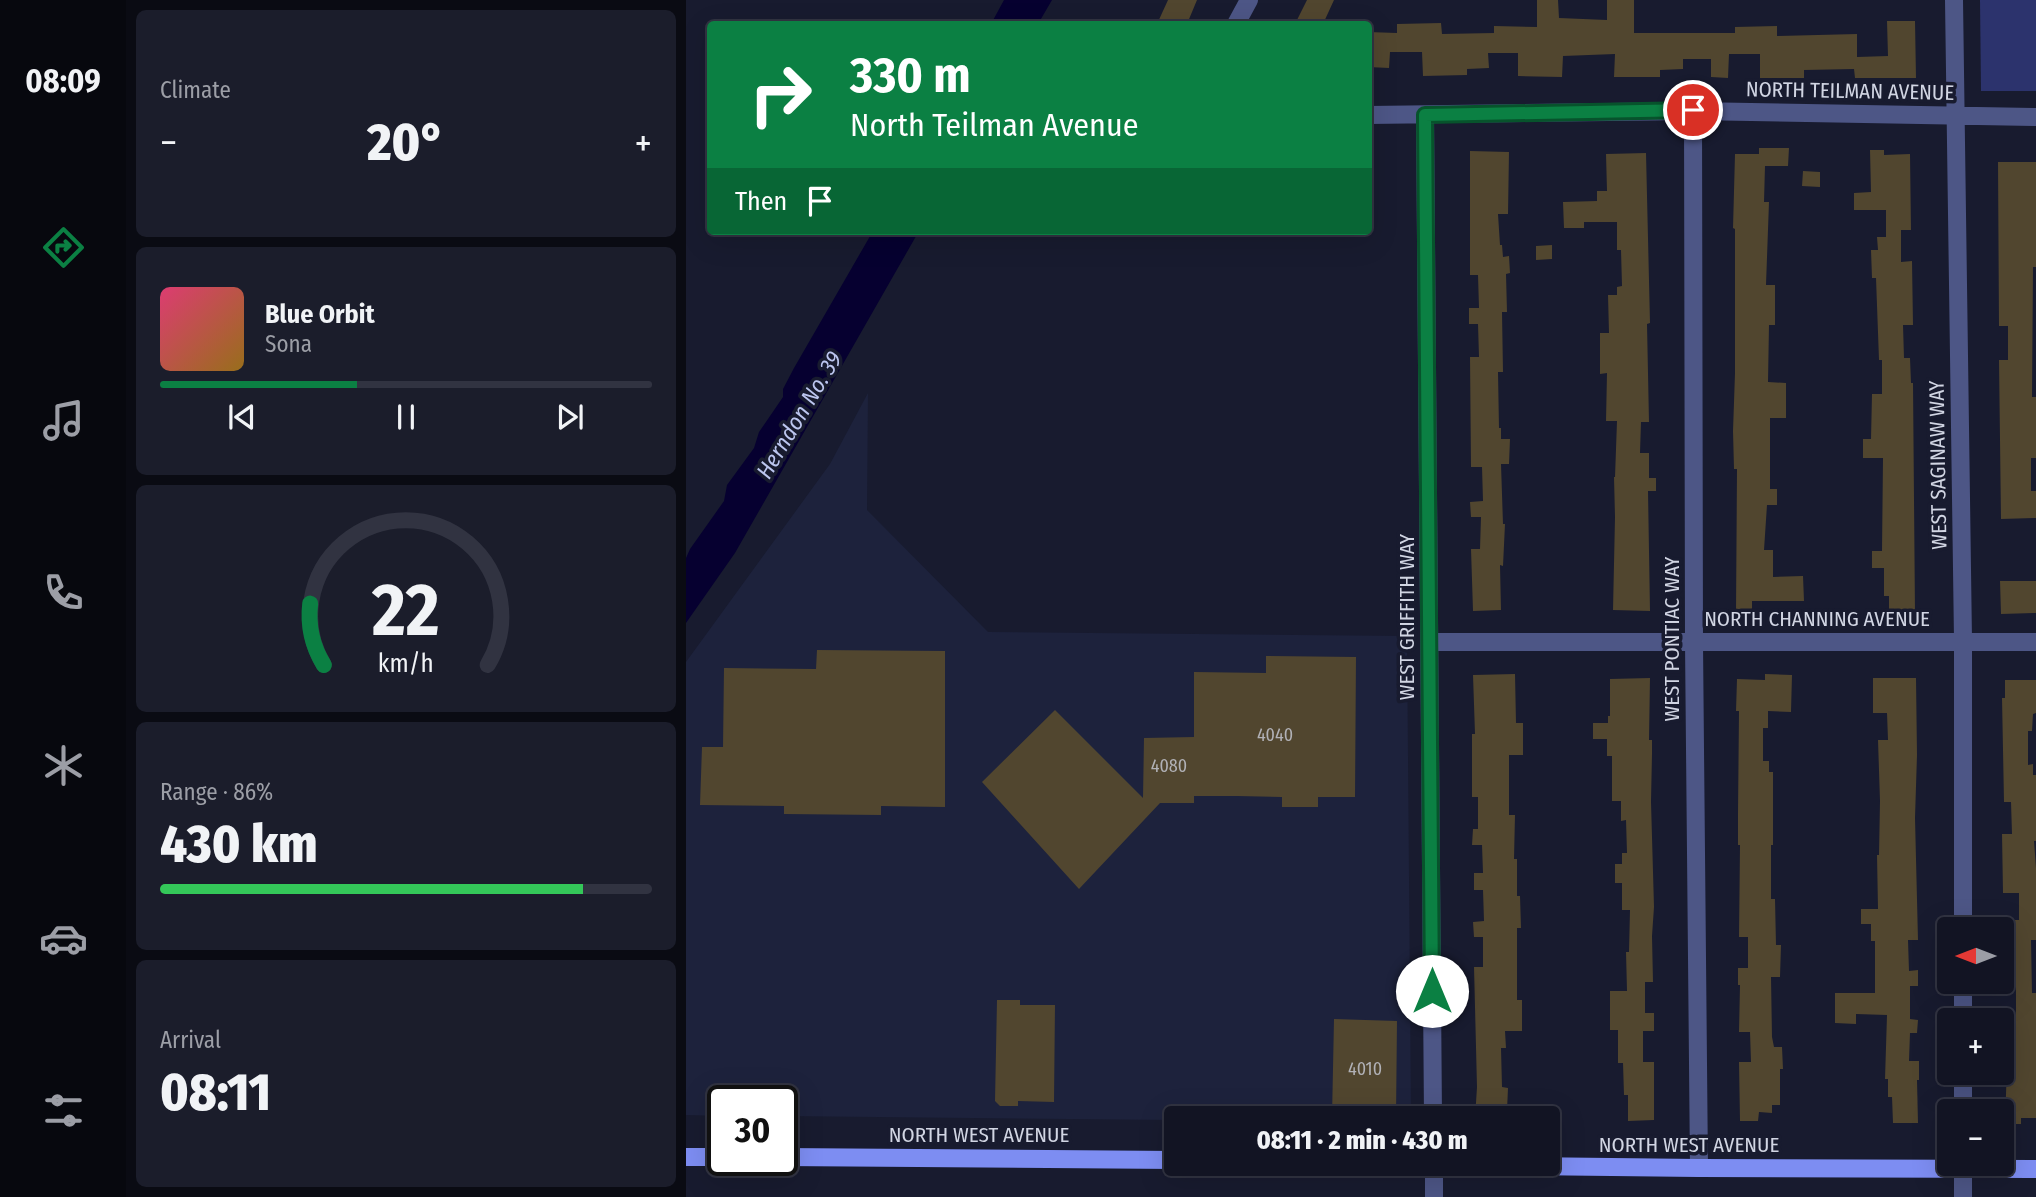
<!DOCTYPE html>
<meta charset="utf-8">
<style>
:root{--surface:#121423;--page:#1b1d2b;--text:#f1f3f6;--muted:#9c9ea6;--line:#313341;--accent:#0b8043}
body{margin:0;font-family:"Fira Sans Condensed",sans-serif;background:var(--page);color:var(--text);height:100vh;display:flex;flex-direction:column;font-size:26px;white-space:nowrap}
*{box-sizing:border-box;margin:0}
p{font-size:23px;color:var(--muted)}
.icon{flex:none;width:38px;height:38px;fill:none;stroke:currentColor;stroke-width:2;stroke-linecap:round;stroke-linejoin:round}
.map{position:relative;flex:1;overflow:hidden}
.drawer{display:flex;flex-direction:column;gap:10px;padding:10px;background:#0a0b13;width:560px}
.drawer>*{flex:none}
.top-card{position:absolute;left:21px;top:21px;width:665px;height:214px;border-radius:7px;box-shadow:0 7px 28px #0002,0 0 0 2px var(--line);background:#0b8043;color:#fff;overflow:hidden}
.needle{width:46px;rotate:270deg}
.controls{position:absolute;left:1251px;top:917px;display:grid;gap:14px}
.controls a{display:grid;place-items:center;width:77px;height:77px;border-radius:7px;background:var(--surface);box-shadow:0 7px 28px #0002,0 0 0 2px var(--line);font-size:35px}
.speed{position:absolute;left:21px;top:1085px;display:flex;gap:14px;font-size:35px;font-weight:700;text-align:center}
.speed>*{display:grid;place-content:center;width:91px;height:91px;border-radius:50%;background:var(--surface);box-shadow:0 7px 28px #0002,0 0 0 2px var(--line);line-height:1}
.speed .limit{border:4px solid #111;border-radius:10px;background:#fff;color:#111}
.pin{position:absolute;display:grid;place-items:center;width:60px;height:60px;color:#fff;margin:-30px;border:4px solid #fff;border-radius:50%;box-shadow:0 2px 7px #0007}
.me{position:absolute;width:77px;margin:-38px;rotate:0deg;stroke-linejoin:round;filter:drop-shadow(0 0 5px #0008)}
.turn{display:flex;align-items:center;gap:24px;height:147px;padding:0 28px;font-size:32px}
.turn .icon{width:91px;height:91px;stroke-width:2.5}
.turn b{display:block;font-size:49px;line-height:60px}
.then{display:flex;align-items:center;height:66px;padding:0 28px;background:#0003;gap:14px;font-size:26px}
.big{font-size:52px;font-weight:800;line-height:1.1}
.drawer .card{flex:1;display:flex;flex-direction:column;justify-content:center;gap:10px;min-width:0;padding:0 24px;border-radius:10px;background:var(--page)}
.drawer .dial{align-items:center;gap:0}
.dial svg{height:182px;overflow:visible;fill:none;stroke:var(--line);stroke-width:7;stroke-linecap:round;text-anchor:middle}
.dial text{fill:var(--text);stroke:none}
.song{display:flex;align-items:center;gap:21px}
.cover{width:84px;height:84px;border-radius:10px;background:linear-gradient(135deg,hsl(340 70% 55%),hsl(40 70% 35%))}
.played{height:7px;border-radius:4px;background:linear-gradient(90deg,var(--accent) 40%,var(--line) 40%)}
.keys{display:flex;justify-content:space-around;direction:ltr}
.heat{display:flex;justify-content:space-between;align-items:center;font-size:38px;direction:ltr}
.charge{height:10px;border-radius:5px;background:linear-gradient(90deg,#34c759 86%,var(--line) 0)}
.trip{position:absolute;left:478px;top:1106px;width:396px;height:70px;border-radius:7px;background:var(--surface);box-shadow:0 7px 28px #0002,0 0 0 2px var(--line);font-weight:800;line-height:70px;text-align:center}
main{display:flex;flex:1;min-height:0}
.dock{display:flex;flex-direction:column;width:126px;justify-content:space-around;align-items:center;background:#07080e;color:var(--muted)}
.dock .icon{width:49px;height:49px}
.dock .current{color:var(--accent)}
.dock b{font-size:32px;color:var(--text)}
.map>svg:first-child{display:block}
.built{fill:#1d223c}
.green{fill:#2c336d}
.water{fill:#060030}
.building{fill:#51462f}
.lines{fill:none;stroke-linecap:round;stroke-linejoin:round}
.minor{stroke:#4d5686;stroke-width:18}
.major{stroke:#7d8df2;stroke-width:18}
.route-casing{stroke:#07532c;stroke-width:18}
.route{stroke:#0b8043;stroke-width:12}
.labels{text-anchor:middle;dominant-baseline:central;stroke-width:7;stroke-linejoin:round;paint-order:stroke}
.number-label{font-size:18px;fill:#b1b1b6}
.street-label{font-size:21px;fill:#d1d5e3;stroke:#181b2f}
.water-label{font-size:23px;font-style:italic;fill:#bcc6ef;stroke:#181b2f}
</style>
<main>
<nav class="dock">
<b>08:09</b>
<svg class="icon current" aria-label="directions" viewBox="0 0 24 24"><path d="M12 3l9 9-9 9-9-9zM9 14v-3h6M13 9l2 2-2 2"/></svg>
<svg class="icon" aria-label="music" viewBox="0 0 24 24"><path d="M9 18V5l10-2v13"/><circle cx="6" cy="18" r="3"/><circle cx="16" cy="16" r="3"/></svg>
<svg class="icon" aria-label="phone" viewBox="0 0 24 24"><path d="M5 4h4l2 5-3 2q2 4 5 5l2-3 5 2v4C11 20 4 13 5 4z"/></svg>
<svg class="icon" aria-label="climate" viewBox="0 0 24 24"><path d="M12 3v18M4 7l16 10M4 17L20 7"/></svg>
<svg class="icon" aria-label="car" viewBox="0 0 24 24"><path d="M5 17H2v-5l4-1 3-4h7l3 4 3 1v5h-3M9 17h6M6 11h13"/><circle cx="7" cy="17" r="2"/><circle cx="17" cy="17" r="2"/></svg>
<svg class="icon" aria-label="filters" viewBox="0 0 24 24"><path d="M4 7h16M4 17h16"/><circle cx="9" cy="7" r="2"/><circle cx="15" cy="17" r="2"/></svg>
</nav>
<section class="drawer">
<div class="card"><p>Climate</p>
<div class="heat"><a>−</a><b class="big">20°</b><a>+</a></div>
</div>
<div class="card">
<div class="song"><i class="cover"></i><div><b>Blue Orbit</b><p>Sona</p></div></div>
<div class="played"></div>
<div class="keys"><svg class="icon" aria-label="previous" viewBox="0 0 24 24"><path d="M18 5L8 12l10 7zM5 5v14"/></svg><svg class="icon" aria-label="pause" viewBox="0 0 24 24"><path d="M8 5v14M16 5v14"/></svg><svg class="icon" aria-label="next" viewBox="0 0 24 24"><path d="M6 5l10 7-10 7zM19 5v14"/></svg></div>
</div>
<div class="card dial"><svg viewBox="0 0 100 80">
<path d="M14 69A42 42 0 1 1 86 69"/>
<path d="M14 69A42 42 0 0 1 8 42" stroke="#0b8043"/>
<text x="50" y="56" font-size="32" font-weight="700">22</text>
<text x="50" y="72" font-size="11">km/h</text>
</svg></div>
<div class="card"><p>Range · 86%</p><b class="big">430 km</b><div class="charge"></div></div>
<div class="card"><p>Arrival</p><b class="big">08:11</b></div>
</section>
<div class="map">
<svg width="1350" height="1197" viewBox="0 0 1350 1197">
<rect width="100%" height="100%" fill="#181b2f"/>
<!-- built -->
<path class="built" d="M 182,393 L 181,510 L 302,632 L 721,636 L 725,1115 L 724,1118 L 490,1120 L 96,1116 L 96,1101 L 37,1101 L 37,1116 L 0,1115 L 0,662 L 144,464 Z"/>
<!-- green -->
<path class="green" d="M 1294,0 L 1350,0 L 1350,91 L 1295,91 Z"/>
<!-- water -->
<path class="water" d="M 318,0 L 366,0 L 352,24 L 305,24 Z
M 187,231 L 233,231 L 49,553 L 0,623 L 0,558 L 4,549 L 38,501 L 41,485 L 68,448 L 73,432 L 97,397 L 97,389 L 108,368 Z"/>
<!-- building -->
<path class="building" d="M 482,0 L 511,0 L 501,24 L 471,24 Z
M 621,0 L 648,0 L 637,24 L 609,24 Z
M 851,0 L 872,0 L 873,18 L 921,20 L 921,0 L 948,0 L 948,33 L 1049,33 L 1049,27 L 1091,26 L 1091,36 L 1171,34 L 1171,57 L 1202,56 L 1201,21 L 1229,21 L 1230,78 L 1169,78 L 1168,69 L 1118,70 L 1118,78 L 1074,78 L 1074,54 L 1043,54 L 1042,78 L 1025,77 L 1025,59 L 997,59 L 997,69 L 974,70 L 974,77 L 928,77 L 929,54 L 877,56 L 876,77 L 832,76 L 832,53 L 802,53 L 803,68 L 781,69 L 781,75 L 737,76 L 736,52 L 704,52 L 703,68 L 682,67 L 682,32 L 711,33 L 711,24 L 755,23 L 756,34 L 808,33 L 808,26 L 851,27 Z
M 1073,148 L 1103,148 L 1102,166 L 1079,166 L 1078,202 L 1083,202 L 1080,285 L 1089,285 L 1089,325 L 1083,325 L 1082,382 L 1100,383 L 1100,418 L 1084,418 L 1084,489 L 1091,489 L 1091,505 L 1081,505 L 1078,550 L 1087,550 L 1087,577 L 1117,576 L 1118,601 L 1066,601 L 1066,612 L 1050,612 L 1051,469 L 1048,469 L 1047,431 L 1049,373 L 1049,229 L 1047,228 L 1049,154 L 1073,154 Z
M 1184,150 L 1198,150 L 1198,155 L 1224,154 L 1225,230 L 1215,230 L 1215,262 L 1226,261 L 1227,325 L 1217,325 L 1218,358 L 1224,358 L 1225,383 L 1227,383 L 1229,613 L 1203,613 L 1203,596 L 1198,596 L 1198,568 L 1186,568 L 1186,551 L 1196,551 L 1197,458 L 1177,458 L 1177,439 L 1185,439 L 1186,394 L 1196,394 L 1196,360 L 1193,360 L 1190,278 L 1186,278 L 1185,250 L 1192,250 L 1191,237 L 1200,237 L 1200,210 L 1168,210 L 1168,193 L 1185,192 Z
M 784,151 L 823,152 L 822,214 L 812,214 L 814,245 L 816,245 L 817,257 L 823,256 L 824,273 L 820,274 L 821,312 L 816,312 L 817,372 L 812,372 L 813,428 L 815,428 L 815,439 L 824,439 L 823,464 L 815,464 L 817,524 L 819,524 L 817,566 L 814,565 L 815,610 L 787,611 L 785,549 L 794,549 L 795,517 L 785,517 L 784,502 L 797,501 L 796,467 L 785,467 L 784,357 L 793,357 L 792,324 L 783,324 L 783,308 L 793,308 L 792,275 L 784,275 Z
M 960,153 L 964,323 L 961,324 L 963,422 L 955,422 L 954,453 L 963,453 L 963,478 L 970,478 L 970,491 L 962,491 L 964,611 L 927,610 L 929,517 L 928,477 L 929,477 L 931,421 L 920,421 L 921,373 L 914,374 L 914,333 L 923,333 L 922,295 L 931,295 L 931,287 L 936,286 L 935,250 L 931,250 L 931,222 L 898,222 L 898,228 L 878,228 L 877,202 L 911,201 L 911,191 L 921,191 L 920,154 Z
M 1312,162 L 1350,162 L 1350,267 L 1347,267 L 1346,397 L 1350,397 L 1350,458 L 1345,458 L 1345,491 L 1350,491 L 1350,518 L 1315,519 L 1313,360 L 1322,360 L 1322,326 L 1313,326 Z
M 1117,171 L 1134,172 L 1134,187 L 1116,186 Z
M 866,245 L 866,259 L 850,260 L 850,246 Z
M 1314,581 L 1350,581 L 1350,613 L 1315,614 Z
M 131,650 L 259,651 L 259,807 L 195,806 L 195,815 L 98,814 L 98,806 L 14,805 L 16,747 L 37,747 L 38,668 L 130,669 Z
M 580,656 L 670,657 L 669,797 L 632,797 L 632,807 L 596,807 L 596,797 L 551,796 L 508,796 L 508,803 L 474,803 L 393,889 L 296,782 L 369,710 L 457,798 L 458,738 L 508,737 L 508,672 L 580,673 Z
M 829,674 L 830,723 L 837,723 L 837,755 L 823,755 L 823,815 L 829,815 L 828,859 L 831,859 L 831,896 L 834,896 L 835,928 L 831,928 L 831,1000 L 836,1000 L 836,1031 L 819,1031 L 820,1048 L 815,1048 L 816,1087 L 822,1088 L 821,1111 L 805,1110 L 805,1118 L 789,1118 L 791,1087 L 788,967 L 797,967 L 797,937 L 788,937 L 787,922 L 798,921 L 797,890 L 788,890 L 788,873 L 797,873 L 796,845 L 786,845 L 787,829 L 792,829 L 792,797 L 786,797 L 786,734 L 789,734 L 787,675 Z
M 1079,674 L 1106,675 L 1105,712 L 1082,711 L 1082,728 L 1077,728 L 1077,761 L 1083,761 L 1083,772 L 1087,772 L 1087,845 L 1085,845 L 1085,899 L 1089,899 L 1090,945 L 1095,945 L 1094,977 L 1085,977 L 1086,1037 L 1088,1047 L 1096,1047 L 1097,1069 L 1094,1069 L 1094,1105 L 1086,1105 L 1086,1113 L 1073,1112 L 1072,1121 L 1054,1121 L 1053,1062 L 1065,1062 L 1064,1032 L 1053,1032 L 1054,985 L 1052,985 L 1052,968 L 1062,968 L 1062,937 L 1053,937 L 1054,845 L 1052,845 L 1052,813 L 1053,711 L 1050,711 L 1051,679 L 1079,680 Z
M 964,678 L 963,740 L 966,740 L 966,754 L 965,802 L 968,907 L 966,936 L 967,982 L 959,982 L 959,1013 L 968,1013 L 968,1031 L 957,1031 L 957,1062 L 968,1062 L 968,1120 L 942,1121 L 942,1095 L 938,1095 L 937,1063 L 932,1063 L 932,1030 L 924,1030 L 924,991 L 941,991 L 940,952 L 943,952 L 944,910 L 936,910 L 936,883 L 929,883 L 929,864 L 936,864 L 936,853 L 941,853 L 940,820 L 935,821 L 935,801 L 926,801 L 926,756 L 921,756 L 921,739 L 907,739 L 907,723 L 922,723 L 922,716 L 924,716 L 924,679 Z
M 1187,678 L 1230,678 L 1231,755 L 1229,818 L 1232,940 L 1222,940 L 1223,971 L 1232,970 L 1232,986 L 1224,986 L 1224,1019 L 1232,1020 L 1231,1033 L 1224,1033 L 1223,1061 L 1233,1061 L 1233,1080 L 1231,1080 L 1232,1123 L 1207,1123 L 1206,1097 L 1202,1097 L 1202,1079 L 1199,1079 L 1201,1015 L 1170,1014 L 1170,1024 L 1149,1023 L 1149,993 L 1189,993 L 1189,941 L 1185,941 L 1185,924 L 1175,924 L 1175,909 L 1192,909 L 1191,855 L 1193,855 L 1194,801 L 1192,740 L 1202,740 L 1201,713 L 1187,713 Z
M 1319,680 L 1350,680 L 1350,713 L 1347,714 L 1346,731 L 1342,731 L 1342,765 L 1347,764 L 1347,775 L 1350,775 L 1350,841 L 1348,841 L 1350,868 L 1350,940 L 1345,940 L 1346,993 L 1350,993 L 1350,1118 L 1335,1118 L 1335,1124 L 1319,1124 L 1322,1034 L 1318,1034 L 1318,1017 L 1330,1017 L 1330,987 L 1316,987 L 1316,947 L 1318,920 L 1333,920 L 1333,893 L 1317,893 L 1316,834 L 1326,834 L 1325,802 L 1318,802 L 1316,698 L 1319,698 Z
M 311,1000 L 334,1000 L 334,1005 L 369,1005 L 368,1102 L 332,1101 L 332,1106 L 314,1106 L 309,1101 Z
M 648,1019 L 711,1021 L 710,1117 L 646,1117 Z"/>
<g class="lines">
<!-- minor -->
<path class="minor" d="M 1268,0 L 1277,640 L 1277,929
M 550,24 L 563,0
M 1007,111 L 1008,643 L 1013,1168
M 682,115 L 1007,111 L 1350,117
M 739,115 L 747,1118
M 744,642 L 1350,642
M 1277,982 L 1277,1020
M 1277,1073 L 1277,1111
M 748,1164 L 748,1197
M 1277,1164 L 1277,1197"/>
<!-- major -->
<path class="major" d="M 0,1157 L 37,1157
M 96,1157 L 490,1160
M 657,1164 L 1013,1168 L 1350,1169"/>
</g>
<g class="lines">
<!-- route casing -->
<g class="route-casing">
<path id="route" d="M 746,991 L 739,115 L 1007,110"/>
</g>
<!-- route -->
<use href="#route" class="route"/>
</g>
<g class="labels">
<!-- number labels -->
<g class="number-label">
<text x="589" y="735">4040</text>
<text x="483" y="766">4080</text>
<text x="679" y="1069">4010</text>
</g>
<!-- street labels -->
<g class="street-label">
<text transform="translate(1164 91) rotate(1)">NORTH TEILMAN AVENUE</text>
<text transform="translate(1252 465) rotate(-91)">WEST SAGINAW WAY</text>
<text transform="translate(721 617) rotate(-90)">WEST GRIFFITH WAY</text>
<text x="1131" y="619">NORTH CHANNING AVENUE</text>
<text transform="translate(986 639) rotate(-90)">WEST PONTIAC WAY</text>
<text x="293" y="1135">NORTH WEST AVENUE</text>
<text x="1003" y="1145">NORTH WEST AVENUE</text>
</g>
<!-- water labels -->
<g class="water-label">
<text transform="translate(113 415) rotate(-59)">Herndon No. 39</text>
</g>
</g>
</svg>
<div class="controls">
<a><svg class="needle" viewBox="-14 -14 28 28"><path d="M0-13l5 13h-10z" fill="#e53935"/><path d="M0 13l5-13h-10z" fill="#9c9ea6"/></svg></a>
<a>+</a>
<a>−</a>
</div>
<div class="speed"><div class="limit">30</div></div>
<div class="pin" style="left:1007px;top:110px;background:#d93025"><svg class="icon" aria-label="arrive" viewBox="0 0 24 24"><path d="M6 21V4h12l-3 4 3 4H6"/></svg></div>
<svg class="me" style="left:746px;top:991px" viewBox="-20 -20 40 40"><circle r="19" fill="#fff"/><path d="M0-13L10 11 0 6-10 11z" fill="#0b8043"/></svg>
<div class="trip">08:11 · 2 min · 430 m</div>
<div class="top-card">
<div class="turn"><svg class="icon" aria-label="right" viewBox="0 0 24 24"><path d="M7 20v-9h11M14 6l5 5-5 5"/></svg><div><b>330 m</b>North Teilman Avenue</div></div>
<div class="then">Then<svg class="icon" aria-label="arrive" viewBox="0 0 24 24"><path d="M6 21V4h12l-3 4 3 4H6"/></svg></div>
</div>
</div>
</main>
